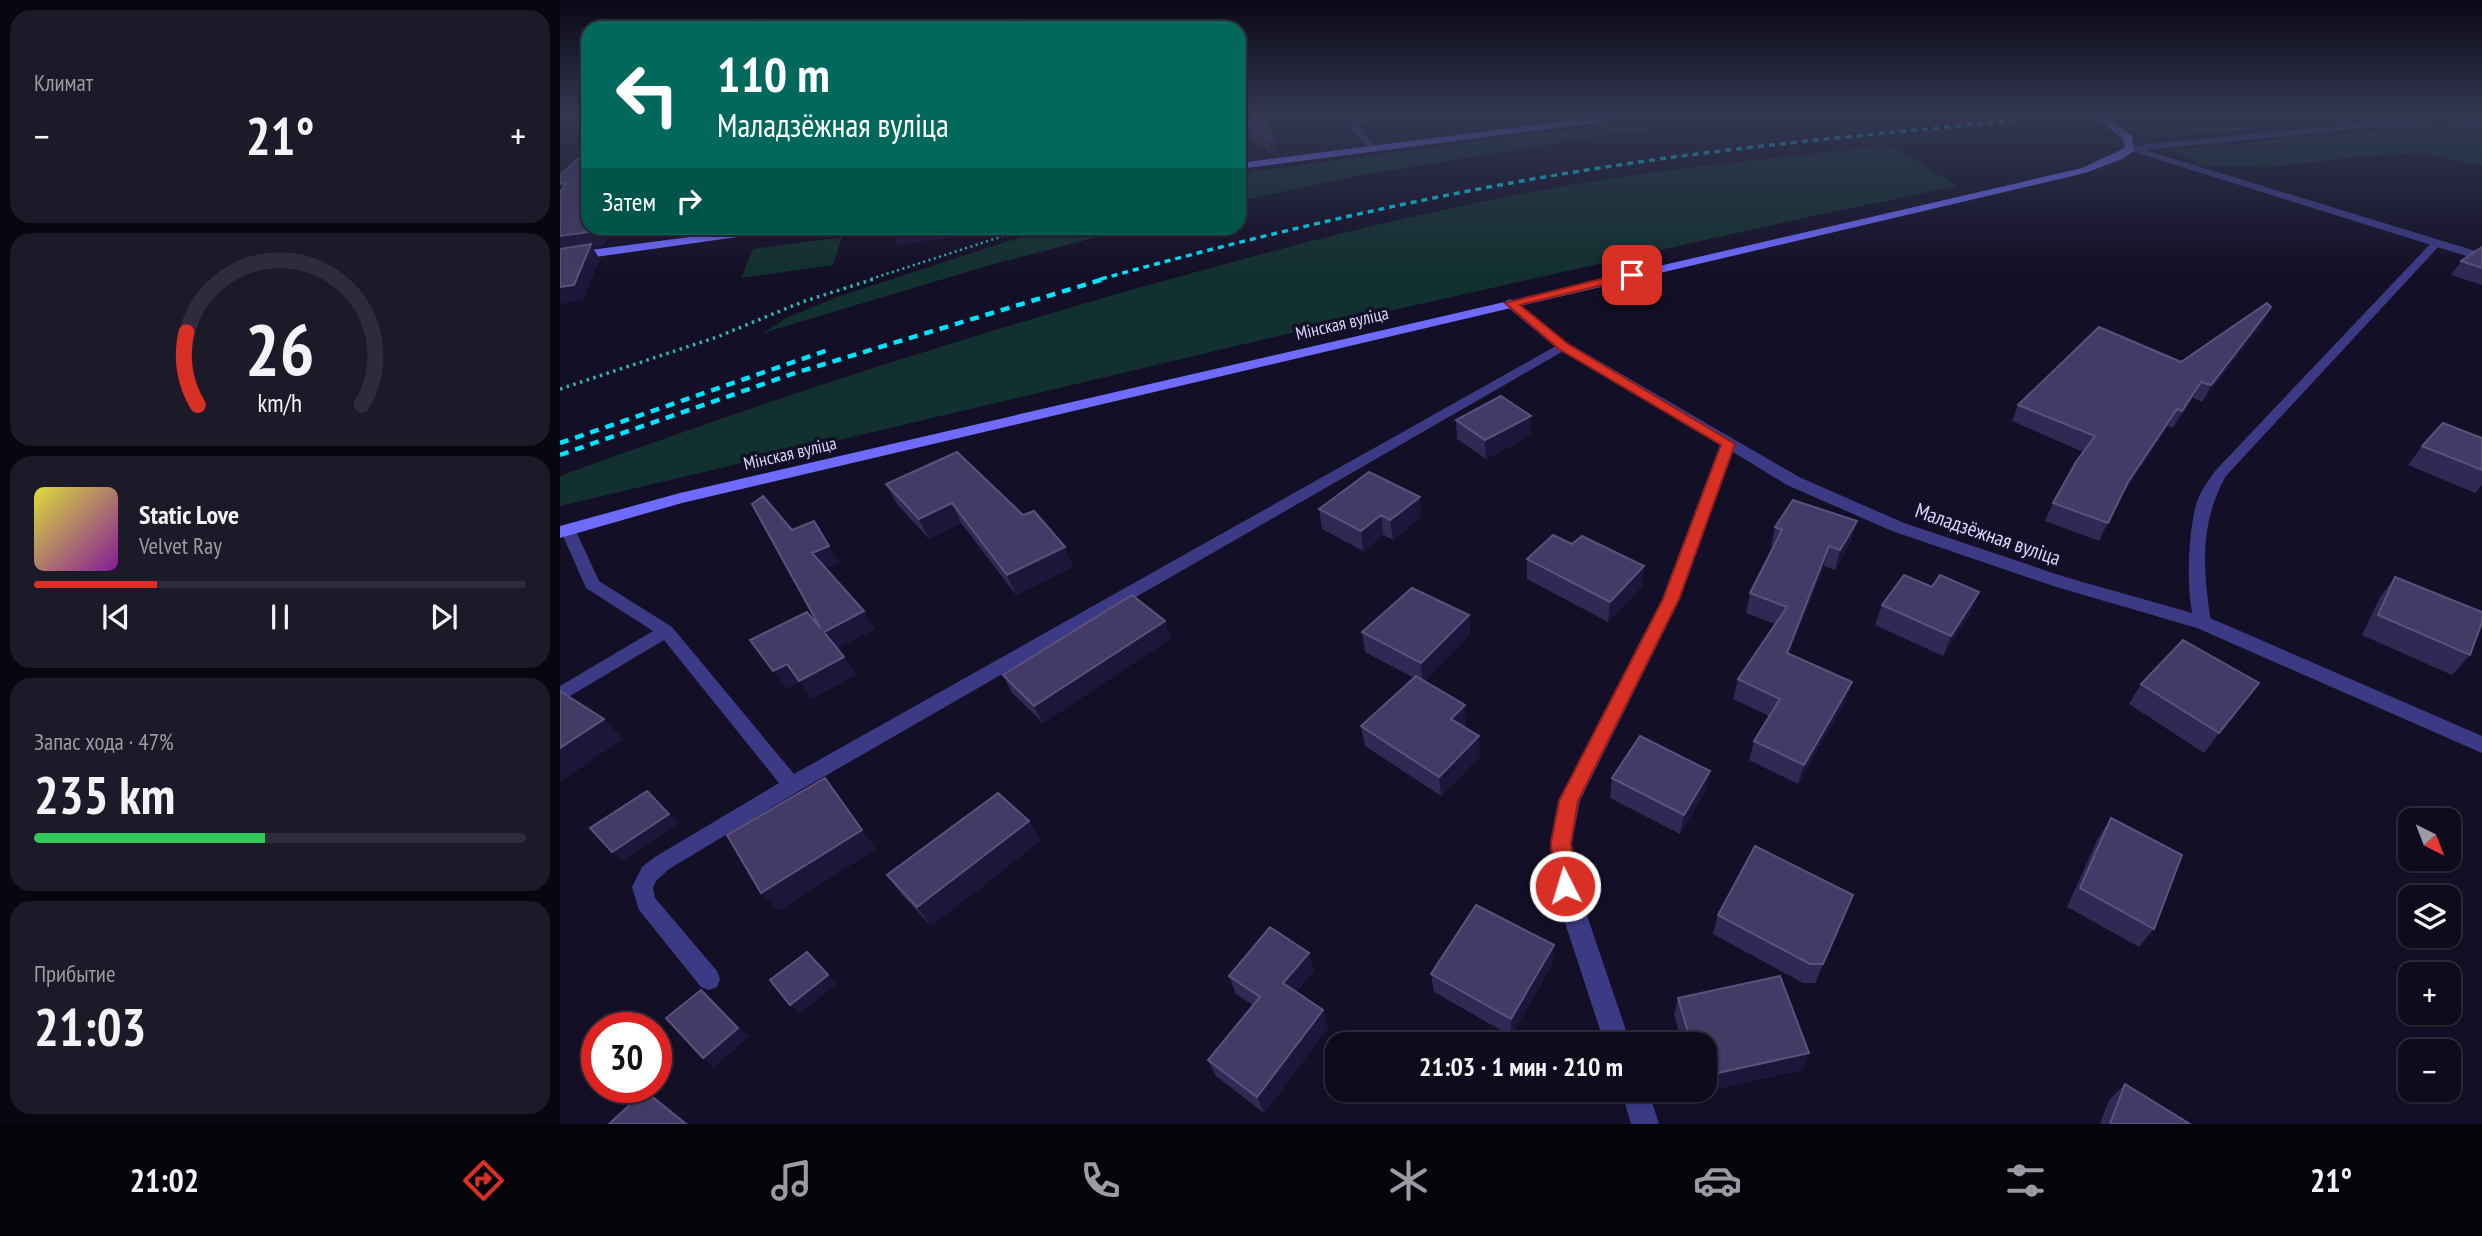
<!DOCTYPE html>
<html lang="ru">
<meta charset="utf-8">
<style>
:root{--surface:#0e0b1c;--page:#1c1929;--text:#f1f3f6;--muted:#9b9ba3;--line:#2e2b3b;--accent:#d93025}
body{margin:0;font-family:"PT Sans Narrow",sans-serif;background:var(--page);color:var(--text);height:100vh;display:flex;flex-direction:column;font-size:26px;white-space:nowrap}
*{box-sizing:border-box;margin:0}
p{font-size:23px;color:var(--muted)}
.icon{flex:none;width:38px;height:38px;fill:none;stroke:currentColor;stroke-width:2;stroke-linecap:round;stroke-linejoin:round}
.map{position:relative;flex:1;overflow:hidden}
.drawer{display:flex;flex-direction:column;gap:10px;padding:10px;background:#08060f;width:560px}
.drawer>*{flex:none}
.banner{position:absolute;left:21px;top:21px;width:665px;height:214px;border-radius:21px;box-shadow:0 2px 5px #0004,0 0 0 2px var(--line);background:#00695c;color:#fff;overflow:hidden}
.needle{width:46px;rotate:138deg}
.fabs{position:absolute;left:1838px;top:808px;display:grid;gap:14px}
.fabs a{display:grid;place-items:center;width:63px;height:63px;border-radius:14px;background:var(--surface);box-shadow:0 2px 5px #0004,0 0 0 2px var(--line);font-size:35px}
.speed{position:absolute;left:21px;top:1012px;display:flex;gap:14px;font-size:35px;font-weight:700;text-align:center}
.speed>*{display:grid;place-content:center;width:91px;height:91px;border-radius:50%;background:var(--surface);box-shadow:0 2px 5px #0004,0 0 0 2px var(--line);line-height:1}
.speed .limit{border:10px solid #d22;background:#fff;color:#111}
.pin{position:absolute;display:grid;place-items:center;width:60px;height:60px;color:#fff;margin:-30px;border-radius:14px;box-shadow:0 4px 10px #0006}
.me{position:absolute;width:77px;margin:-38px;rotate:355deg;stroke-linejoin:round;filter:drop-shadow(0 0 5px #0008)}
.turn{display:flex;align-items:center;gap:24px;height:147px;padding:0 21px;font-size:32px}
.turn .icon{width:91px;height:91px;stroke-width:2.5}
.turn b{display:block;font-size:49px;line-height:60px}
.then{display:flex;align-items:center;height:66px;padding:0 21px;background:#0003;gap:14px;font-size:26px}
.big{font-size:52px;font-weight:700;line-height:1.1}
.drawer .card{flex:1;display:flex;flex-direction:column;justify-content:center;gap:10px;min-width:0;padding:0 24px;border-radius:21px;background:var(--page)}
.drawer .dial{align-items:center;gap:0}
.dial svg{height:182px;overflow:visible;fill:none;stroke:var(--line);stroke-width:7;stroke-linecap:round;text-anchor:middle}
.dial text{fill:var(--text);stroke:none}
.song{display:flex;align-items:center;gap:21px}
.cover{width:84px;height:84px;border-radius:10px;background:linear-gradient(135deg,hsl(60 70% 55%),hsl(290 70% 35%))}
.played{height:7px;border-radius:4px;background:linear-gradient(90deg,var(--accent) 25%,var(--line) 25%)}
.keys{display:flex;justify-content:space-around;direction:ltr}
.heat{display:flex;justify-content:space-between;align-items:center;font-size:38px;direction:ltr}
.charge{height:10px;border-radius:5px;background:linear-gradient(90deg,#34c759 47%,var(--line) 0)}
.trip{position:absolute;left:765px;top:1032px;width:392px;height:70px;border-radius:21px;background:var(--surface);box-shadow:0 2px 5px #0004,0 0 0 2px var(--line);font-weight:700;line-height:70px;text-align:center}
.menu{display:flex;height:112px;justify-content:space-around;align-items:center;background:#06040b;color:var(--muted)}
.menu .icon{width:49px;height:49px}
.menu .active{color:var(--accent)}
.menu b{font-size:32px;color:var(--text)}
main{display:flex;flex:1;min-height:0}
.map>svg:first-child{display:block}
.green{fill:#12302f}
.lines{fill:none;stroke-linecap:round;stroke-linejoin:round}
.path-far1{stroke:#2fb8b0;stroke-width:2.5;stroke-dasharray:2 3.5;stroke-linecap:butt}
.path{stroke:#2fb8b0;stroke-width:3.5;stroke-dasharray:2.5 4.5;stroke-linecap:butt}
.lane{fill:#3d3a85;fill-rule:evenodd}
.street{fill:#3d3a85;fill-rule:evenodd}
.secondary{fill:#6f6bff;fill-rule:evenodd}
.rail-far1{stroke:#00e5ff;stroke-width:3.5;stroke-dasharray:6 5;stroke-linecap:butt}
.rail{stroke:#00e5ff;stroke-width:4.5;stroke-dasharray:9 7;stroke-linecap:butt}
.wall{fill:#312854}
.shaded-wall{fill:#1d163a}
.building{fill:#433a66;stroke:#5a527e;stroke-width:2}
.route{fill:#d93025;stroke:#8d1f18;stroke-width:2}
.labels{text-anchor:middle;dominant-baseline:central;stroke-width:7;stroke-linejoin:round;paint-order:stroke}
.far-street-label{font-size:18px;fill:#d9d4ff;stroke:#130f26}
.street-label{font-size:21px;fill:#d9d4ff;stroke:#130f26}
</style>
<main>
<section class="drawer">
<div class="card"><p>Климат</p>
<div class="heat"><a>−</a><b class="big">21°</b><a>+</a></div>
</div>
<div class="card dial"><svg viewBox="0 0 100 80">
<path d="M14 69A42 42 0 1 1 86 69"/>
<path d="M14 69A42 42 0 0 1 9 37" stroke="#d93025"/>
<text x="50" y="56" font-size="32" font-weight="700">26</text>
<text x="50" y="72" font-size="11">km/h</text>
</svg></div>
<div class="card">
<div class="song"><i class="cover"></i><div><b>Static Love</b><p>Velvet Ray</p></div></div>
<div class="played"></div>
<div class="keys"><svg class="icon" aria-label="previous" viewBox="0 0 24 24"><path d="M18 5L8 12l10 7zM5 5v14"/></svg><svg class="icon" aria-label="pause" viewBox="0 0 24 24"><path d="M8 5v14M16 5v14"/></svg><svg class="icon" aria-label="next" viewBox="0 0 24 24"><path d="M6 5l10 7-10 7zM19 5v14"/></svg></div>
</div>
<div class="card"><p>Запас хода · 47%</p><b class="big">235 km</b><div class="charge"></div></div>
<div class="card"><p>Прибытие</p><b class="big">21:03</b></div>
</section>
<div class="map">
<svg width="1922" height="1124" viewBox="0 0 1922 1124">
<rect width="100%" height="100%" fill="#130f26"/>
<!-- green -->
<path class="green" d="M 1110,116 L 1330,116 L 1071,131 L 802,175 L 679,201 L 679,173 Z
M 1825,116 L 1596,138 L 1579,134 L 1551,117 Z
M 1922,119 L 1922,166 L 1865,153 L 1803,156 L 1711,167 L 1641,166 L 1611,150 Z
M 1328,145 L 1398,186 L 1252,216 L 744,330 L 0,506 L 0,476 C 188,407 378,345 571,290 C 730,245 891,203 1054,178 C 1145,164 1237,156 1328,145 Z
M 489,228 L 571,228 L 427,266 L 203,333 L 226,318 L 277,297 Z
M 282,237 L 273,265 L 181,278 L 193,249 Z"/>
<g class="lines">
<!-- path-far1 -->
<path class="path-far1" d="M 311,279 L 468,228"/>
<!-- path -->
<path class="path" d="M 0,389 L 157,337 L 242,302 L 317,278"/>
<!-- lane -->
<path class="lane" d="M 1872,242 L 1881,244 L 1666,476 C 1639,523 1643,571 1651,623 L 1649,627 L 1637,627 C 1624,603 1628,525 1638,499 C 1642,489 1649,480 1655,471 Z
M 1003,342 L 1007,343 L 1007,349 L 239,791 L 109,869 L 96,881 L 93,888 L 95,898 L 157,971 L 160,979 L 157,987 L 149,990 L 141,987 L 79,910 L 72,887 L 82,867 L 95,857 L 219,783 L 104,640 L 0,702 L 0,686 L 93,631 L 26,588 L 0,529 L 3,525 L 13,525 L 39,581 L 112,627 L 234,774 Z"/>
<!-- street -->
<path class="street" d="M 815,116 L 830,116 L 798,126 L 816,147 L 811,150 L 787,125 Z
M 1873,116 L 1905,116 L 1900,119 L 1922,122 L 1922,128 L 1883,121 L 1585,150 L 1922,253 L 1922,261 L 1565,149 L 1577,145 Z
M 951,299 L 1008,343 L 1239,477 L 1344,523 L 1505,577 L 1650,618 L 1922,736 L 1922,753 L 1637,628 L 1493,586 L 1332,531 L 1227,485 L 1173,452 L 1120,599 L 1020,801 L 1012,843 L 1017,886 L 1071,1045 L 1045,1045 L 993,886 L 990,843 L 998,801 L 1102,599 L 1160,445 L 998,349 L 946,306 L 946,300 Z
M 1061,1090 L 1088,1090 L 1099,1124 L 1071,1124 Z"/>
<!-- secondary -->
<path class="secondary" d="M 1044,116 L 1070,116 L 1065,119 L 679,169 L 679,163 Z
M 1534,116 L 1545,116 L 1572,136 L 1574,151 L 1562,159 L 1525,173 L 122,503 L 0,538 L 0,526 L 120,493 L 1522,168 L 1565,148 L 1563,139 Z
M 198,228 L 226,228 L 220,231 L 0,262 L 0,254 Z"/>
<!-- rail-far1 -->
<path class="rail-far1" d="M 541,279 C 707,233 876,193 1046,167 C 1196,143 1346,132 1497,116"/>
<!-- rail -->
<path class="rail" d="M 0,443 L 268,350
M 0,455 L 235,373 L 547,278"/>
</g>
<!-- wall -->
<path class="wall" d="M 679,116 L 713,136 L 716,149 L 711,153 L 679,127 Z
M 1922,247 L 1922,285 L 1891,275 L 1901,261 Z
M 1711,307 L 1703,323 L 1642,402 L 1633,398 L 1613,428 L 1608,426 L 1560,498 L 1539,541 L 1485,521 L 1493,503 L 1523,452 L 1452,421 L 1458,405 L 1621,362 Z
M 896,420 L 971,435 L 926,459 L 897,439 Z
M 1922,438 L 1922,485 L 1915,493 L 1848,465 L 1862,446 Z
M 326,484 L 463,515 L 513,567 L 456,595 L 401,523 L 369,539 L 336,503 Z
M 860,497 L 861,517 L 833,540 L 823,535 L 803,551 L 762,529 L 759,509 Z
M 1297,521 L 1291,541 L 1275,570 L 1264,566 L 1229,654 L 1292,682 L 1285,702 L 1238,784 L 1189,760 L 1194,741 L 1209,716 L 1173,699 L 1178,679 L 1215,624 L 1186,613 L 1190,593 L 1213,548 L 1211,547 L 1215,527 Z
M 1012,544 L 1084,566 L 1082,586 L 1048,622 L 967,579 L 967,559 Z
M 1835,577 L 1910,655 L 1892,675 L 1802,635 L 1820,597 Z
M 1322,605 L 1411,612 L 1383,656 L 1315,625 Z
M 909,615 L 910,635 L 864,681 L 906,725 L 904,727 L 920,756 L 881,796 L 805,746 L 801,726 L 854,678 L 805,652 L 802,632 Z
M 605,621 L 611,638 L 483,723 L 452,693 L 443,675 Z
M 1699,683 L 1644,753 L 1569,704 L 1581,684 Z
M 1052,778 L 1146,790 L 1120,834 L 1050,798 Z
M 1551,818 L 1594,929 L 1579,947 L 1507,907 L 1538,838 Z
M 469,821 L 480,841 L 371,926 L 341,894 L 327,875 Z
M 1293,895 L 1255,983 L 1243,983 L 1153,934 L 1158,915 Z
M 749,953 L 754,971 L 736,992 L 763,1010 L 768,1028 L 704,1113 L 656,1076 L 648,1060 L 693,1005 L 676,994 L 669,976 Z
M 993,963 L 951,1036 L 874,992 L 871,974 Z
M 1118,998 L 1249,1053 L 1242,1070 L 1138,1093 L 1137,1090 L 1144,1090 L 1144,1045 L 1123,1045 L 1114,1015 Z
M 1565,1084 L 1630,1124 L 1540,1124 L 1549,1100 Z"/>
<!-- shaded-wall -->
<path class="shaded-wall" d="M 713,136 L 716,149 L 711,153 L 708,140 Z
M 6,183 L 0,199 L 0,184 Z
M 38,228 L 65,228 L 52,229 L 45,245 L 32,247 L 40,259 L 24,300 L 0,304 L 0,236 Z
M 329,228 L 445,228 L 444,231 L 337,245 Z
M 1711,307 L 1703,323 L 1642,402 L 1651,385 Z
M 1641,382 L 1633,398 L 1613,428 L 1622,411 Z
M 1617,409 L 1608,426 L 1559,500 L 1568,482 Z
M 971,416 L 971,435 L 926,459 L 925,440 Z
M 860,497 L 861,517 L 833,540 L 830,520 Z
M 392,503 L 401,523 L 369,539 L 359,519 Z
M 821,515 L 823,535 L 803,551 L 801,531 Z
M 1297,521 L 1291,541 L 1275,570 L 1280,550 Z
M 269,546 L 279,563 L 263,570 L 252,553 Z
M 1269,546 L 1264,566 L 1222,673 L 1227,653 Z
M 505,547 L 513,567 L 456,595 L 447,575 Z
M 1084,566 L 1082,586 L 1048,622 L 1050,602 Z
M 1419,592 L 1411,612 L 1383,656 L 1391,636 Z
M 304,611 L 315,629 L 275,650 L 264,632 Z
M 909,615 L 910,635 L 863,683 L 861,663 Z
M 605,621 L 611,638 L 483,723 L 474,706 Z
M 284,657 L 296,675 L 252,699 L 239,681 Z
M 227,664 L 239,682 L 226,689 L 213,671 Z
M 1292,682 L 1285,702 L 1238,784 L 1244,765 Z
M 1699,683 L 1684,703 L 1644,753 L 1659,733 Z
M 905,705 L 906,725 L 893,739 L 891,719 Z
M 44,719 L 63,739 L 0,782 L 0,748 Z
M 919,736 L 920,756 L 881,796 L 879,777 Z
M 1150,771 L 1146,790 L 1120,834 L 1124,815 Z
M 265,778 L 316,849 L 219,911 L 201,893 Z
M 109,814 L 119,823 L 62,861 L 52,852 Z
M 469,821 L 480,841 L 371,926 L 357,907 Z
M 994,945 L 993,963 L 951,1036 L 951,1019 Z
M 247,952 L 277,984 L 239,1014 L 230,1005 Z
M 749,953 L 754,971 L 729,1001 L 723,983 Z
M 141,990 L 189,1037 L 154,1067 L 143,1058 Z
M 763,1010 L 768,1028 L 704,1113 L 697,1097 Z
M 1249,1053 L 1242,1070 L 1138,1093 L 1138,1090 L 1144,1090 L 1144,1076 Z
M 85,1091 L 109,1107 L 129,1124 L 126,1124 Z"/>
<!-- building -->
<path class="building" d="M 679,116 L 701,116 L 713,136 L 708,140 Z
M 28,150 L 28,228 L 38,228 L 36,231 L 0,236 L 0,193 L 6,183 L 0,184 L 0,175 Z
M 31,244 L 14,285 L 0,287 L 0,249 Z
M 1922,247 L 1922,268 L 1901,261 Z
M 1707,303 L 1711,307 L 1651,385 L 1641,382 L 1622,411 L 1617,409 L 1568,482 L 1548,523 L 1493,503 L 1516,462 L 1535,436 L 1458,405 L 1539,327 L 1621,362 Z
M 941,396 L 971,416 L 925,440 L 896,420 Z
M 1883,423 L 1922,438 L 1922,470 L 1862,446 Z
M 397,452 L 463,515 L 474,511 L 505,547 L 447,575 L 392,503 L 359,519 L 326,484 Z
M 809,472 L 860,497 L 830,520 L 821,515 L 801,531 L 759,509 Z
M 203,496 L 232,530 L 254,521 L 269,546 L 252,553 L 304,611 L 264,632 L 284,657 L 239,681 L 227,664 L 213,671 L 190,640 L 247,612 L 261,629 L 192,504 Z
M 1233,500 L 1297,521 L 1280,550 L 1269,546 L 1227,653 L 1292,682 L 1244,765 L 1194,741 L 1220,699 L 1178,679 L 1227,607 L 1190,593 L 1222,530 L 1215,527 Z
M 993,535 L 1012,544 L 1022,536 L 1084,566 L 1050,602 L 967,559 Z
M 1344,575 L 1372,587 L 1380,575 L 1419,592 L 1391,636 L 1322,605 Z
M 1835,577 L 1922,612 L 1922,622 L 1910,655 L 1818,615 Z
M 852,588 L 909,615 L 861,663 L 802,632 Z
M 572,595 L 605,621 L 474,706 L 443,675 Z
M 1623,640 L 1699,683 L 1659,733 L 1581,684 Z
M 856,676 L 905,705 L 891,719 L 919,736 L 879,777 L 801,726 Z
M 0,691 L 44,719 L 0,748 Z
M 1080,736 L 1150,771 L 1124,815 L 1052,778 Z
M 265,778 L 302,830 L 201,893 L 167,835 Z
M 87,791 L 109,814 L 52,852 L 30,828 Z
M 438,793 L 469,821 L 357,907 L 327,875 Z
M 1551,818 L 1622,855 L 1594,929 L 1520,888 Z
M 1195,846 L 1293,895 L 1263,964 L 1250,964 L 1158,915 Z
M 916,905 L 994,945 L 951,1019 L 871,974 Z
M 710,927 L 749,953 L 723,983 L 763,1010 L 697,1097 L 648,1060 L 700,997 L 669,976 Z
M 247,952 L 268,975 L 230,1005 L 210,980 Z
M 1220,976 L 1249,1053 L 1144,1076 L 1144,1045 L 1132,1045 L 1118,998 Z
M 141,990 L 178,1028 L 143,1058 L 106,1018 Z
M 1565,1084 L 1630,1124 L 1550,1124 Z
M 85,1091 L 126,1124 L 49,1124 Z"/>
<!-- sky -->
<linearGradient id="sky" x2="0" y2="1"><stop stop-color="#0a0815"/><stop offset="0.42" stop-color="#333752"/><stop offset="1" stop-color="#333752" stop-opacity="0"/></linearGradient>
<rect width="1922" height="273" fill="url(#sky)"/>
<!-- route -->
<path class="route" d="M 1072,271 L 1078,275 L 1076,277 L 960,305 L 1008,344 L 1175,444 L 1119,599 L 1018,801 L 1011,843 L 1016,886 L 1013,893 L 1005,896 L 998,893 L 994,886 L 991,843 L 999,801 L 1103,599 L 1161,445 L 999,349 L 945,303 Z"/>
<g class="labels">
<!-- far-street labels -->
<g class="far-street-label">
<text transform="translate(782 323) rotate(-13)">Мінская вуліца</text>
<text transform="translate(230 453) rotate(-13)">Мінская вуліца</text>
</g>
<!-- street labels -->
<g class="street-label">
<text transform="translate(1428 534) rotate(19)">Маладзёжная вуліца</text>
</g>
</g>
</svg>
<div class="fabs">
<a><svg class="needle" viewBox="-14 -14 28 28"><path d="M0-13l5 13h-10z" fill="#e53935"/><path d="M0 13l5-13h-10z" fill="#9b9ba3"/></svg></a>
<a><svg class="icon" aria-label="layers" viewBox="0 0 24 24"><path d="M12 4l9 5-9 5-9-5zM3 14l9 5 9-5"/></svg></a>
<a>+</a>
<a>−</a>
</div>
<div class="speed"><div class="limit">30</div></div>
<div class="pin" style="left:1072px;top:275px;background:#d93025"><svg class="icon" aria-label="arrive" viewBox="0 0 24 24"><path d="M6 21V4h12l-3 4 3 4H6"/></svg></div>
<svg class="me" style="left:1005px;top:886px" viewBox="-20 -20 40 40"><circle r="17" fill="#d93025" stroke="#fff" stroke-width="3"/><path d="M0-11L8 9 0 5-8 9z" fill="#fff"/></svg>
<div class="trip">21:03 · 1 мин · 210 m</div>
<div class="banner">
<div class="turn"><svg class="icon" aria-label="left" viewBox="0 0 24 24"><path d="M17 20v-9H6M10 6l-5 5 5 5"/></svg><div><b>110 m</b>Маладзёжная вуліца</div></div>
<div class="then">Затем<svg class="icon" aria-label="right" viewBox="0 0 24 24"><path d="M7 20v-9h11M14 6l5 5-5 5"/></svg></div>
</div>
</div>
</main>
<nav class="menu">
<b>21:02</b>
<svg class="icon active" aria-label="directions" viewBox="0 0 24 24"><path d="M12 3l9 9-9 9-9-9zM9 14v-3h6M13 9l2 2-2 2"/></svg>
<svg class="icon" aria-label="music" viewBox="0 0 24 24"><path d="M9 18V5l10-2v13"/><circle cx="6" cy="18" r="3"/><circle cx="16" cy="16" r="3"/></svg>
<svg class="icon" aria-label="phone" viewBox="0 0 24 24"><path d="M5 4h4l2 5-3 2q2 4 5 5l2-3 5 2v4C11 20 4 13 5 4z"/></svg>
<svg class="icon" aria-label="climate" viewBox="0 0 24 24"><path d="M12 3v18M4 7l16 10M4 17L20 7"/></svg>
<svg class="icon" aria-label="car" viewBox="0 0 24 24"><path d="M5 17H2v-5l4-1 3-4h7l3 4 3 1v5h-3M9 17h6M6 11h13"/><circle cx="7" cy="17" r="2"/><circle cx="17" cy="17" r="2"/></svg>
<svg class="icon" aria-label="filters" viewBox="0 0 24 24"><path d="M4 7h16M4 17h16"/><circle cx="9" cy="7" r="2"/><circle cx="15" cy="17" r="2"/></svg>
<b>21°</b>
</nav>
